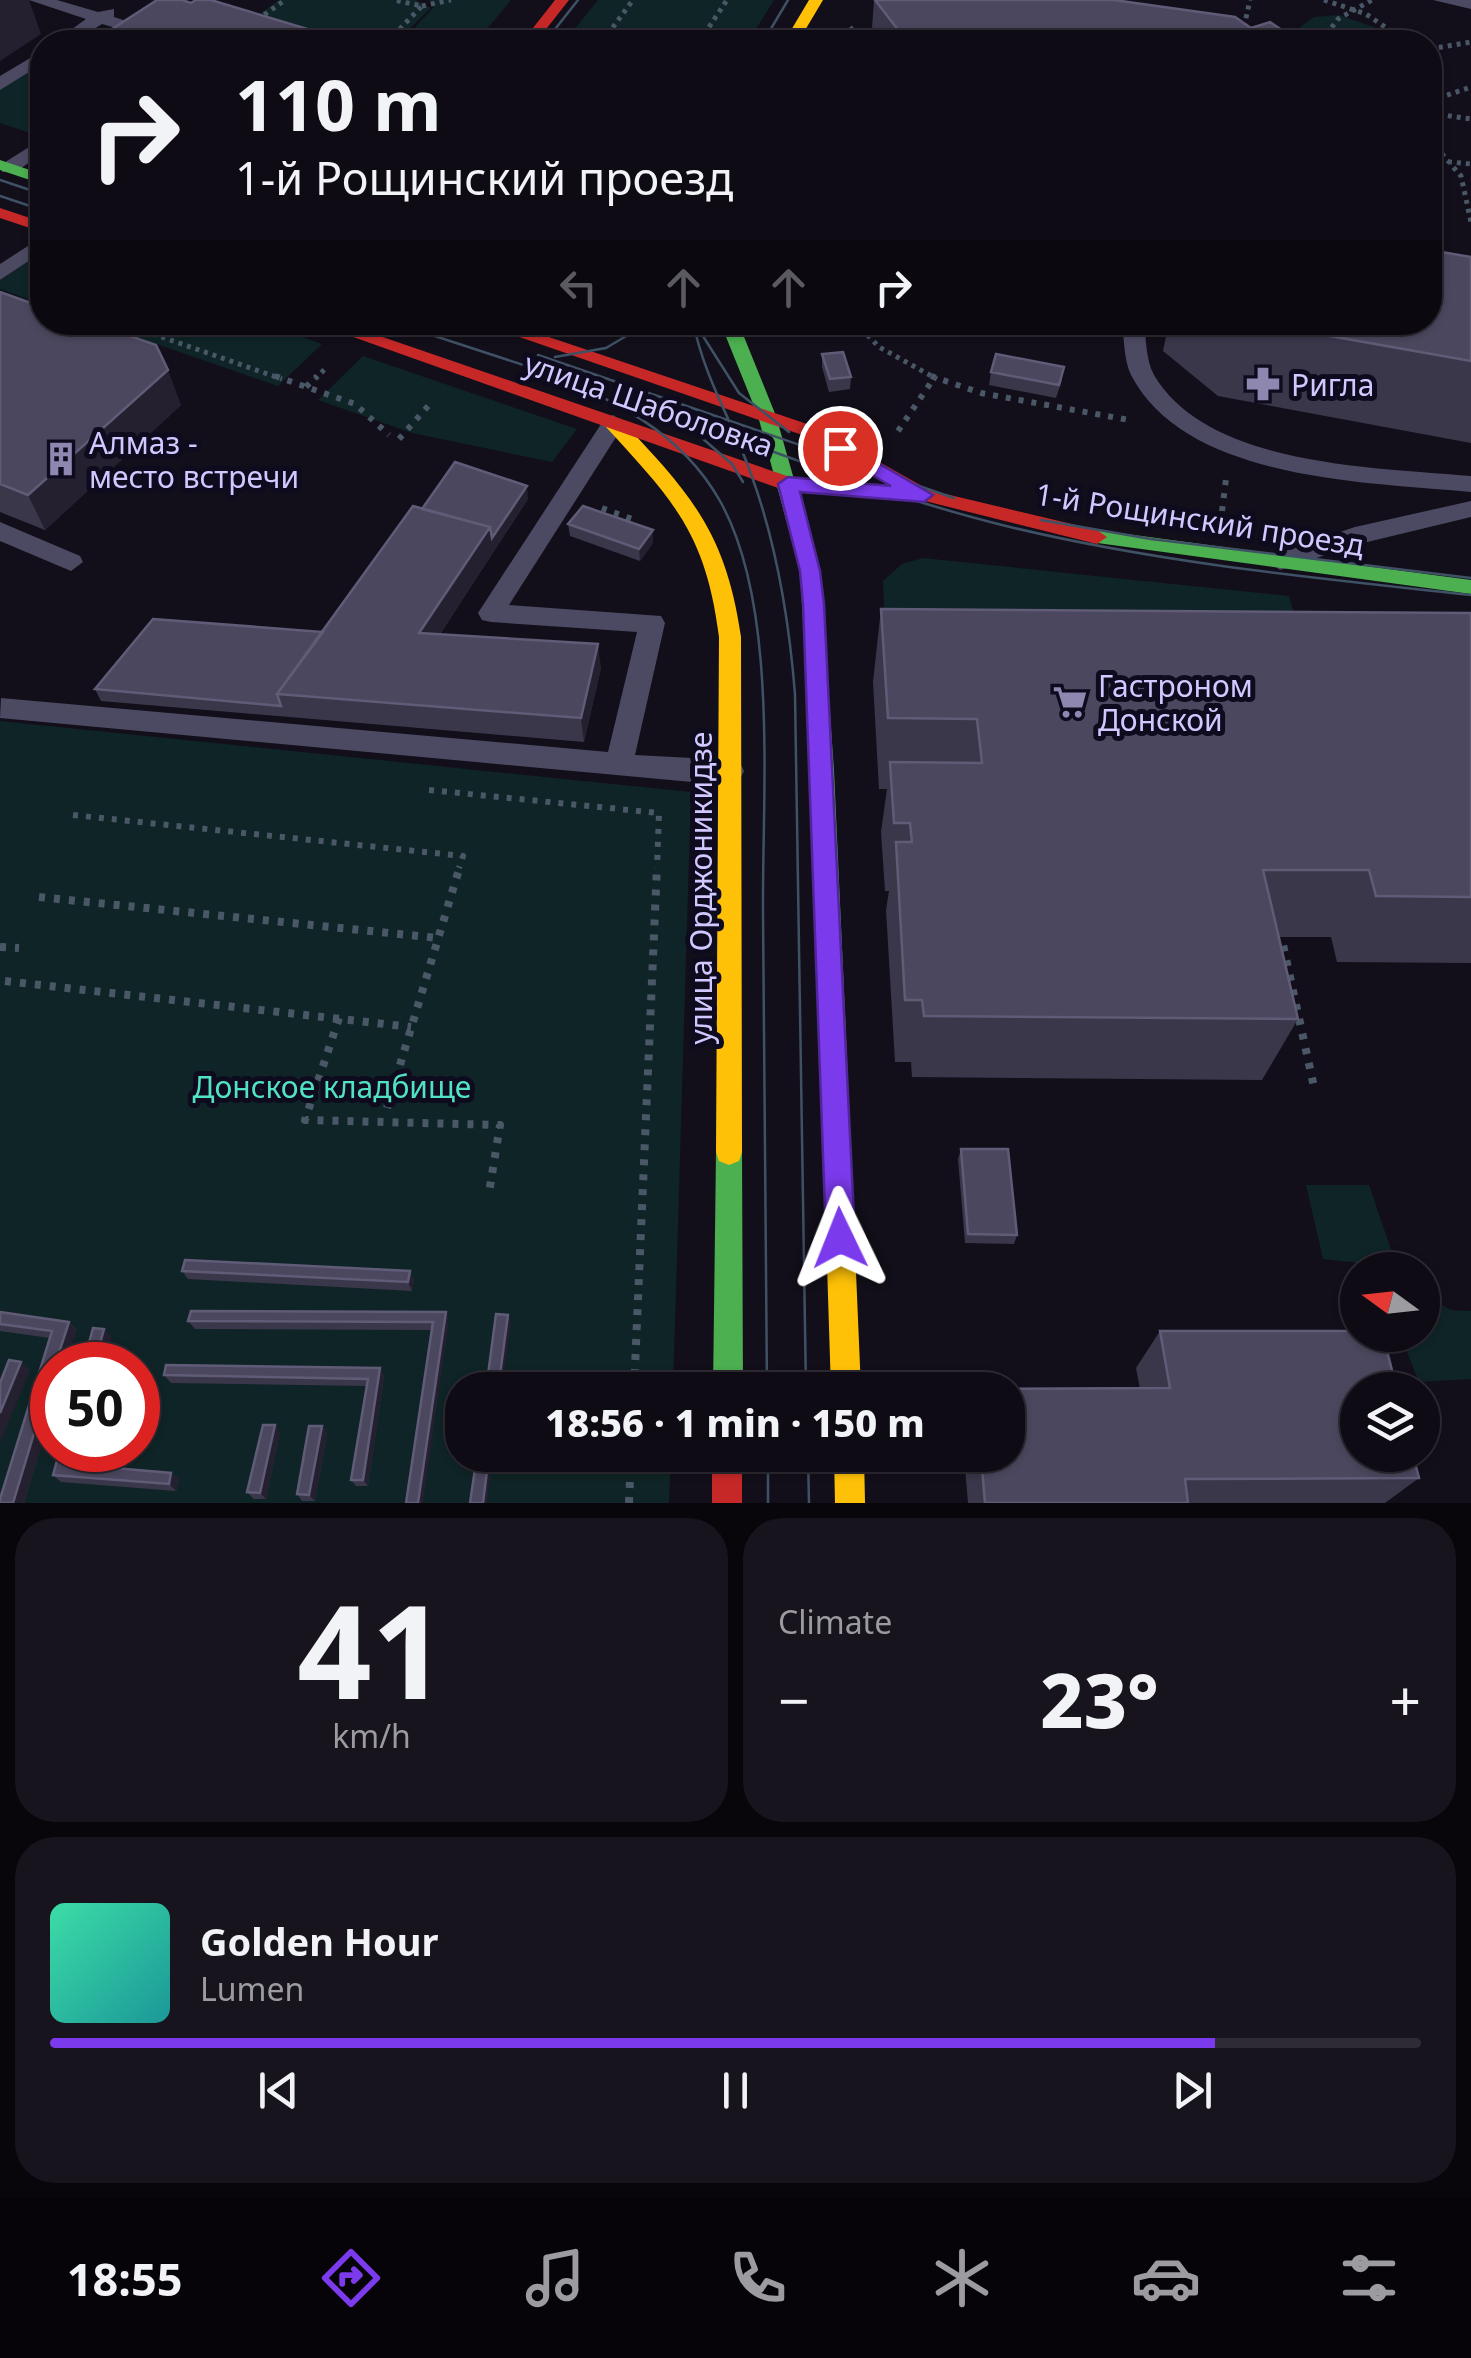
<!DOCTYPE html>
<meta charset="utf-8">
<style>
:root{--surface:#0e0b14;--page:#17141d;--text:#f1f3f6;--muted:#9b9ba0;--line:#2e2b34;--accent:#7c3aed}
body{margin:0;font-family:"Noto Sans",sans-serif;background:var(--page);color:var(--text);height:100vh;display:flex;flex-direction:column;font-size:38px;white-space:nowrap}
*{box-sizing:border-box;margin:0}
p{font-size:32px;color:var(--muted)}
.icon{flex:none;width:55px;height:55px;fill:none;stroke:currentColor;stroke-width:2;stroke-linecap:round;stroke-linejoin:round}
.map{position:relative;height:1503px;overflow:hidden}
.sheet{display:flex;flex-direction:column;gap:15px;padding:15px;background:#08060b;flex:1}
.sheet>*{flex:none}
.top-card{position:absolute;left:30px;top:30px;width:1412px;height:305px;border-radius:40px;box-shadow:0 2px 8px #0004,0 0 0 2px var(--line);background:#0e0b14;color:var(--text);overflow:hidden}
.needle{width:65px;rotate:285deg}
.buttons{position:absolute;left:1340px;top:1252px;display:grid;gap:20px}
.buttons a{display:grid;place-items:center;width:100px;height:100px;border-radius:50%;background:var(--surface);box-shadow:0 2px 8px #0004,0 0 0 2px var(--line);font-size:50px}
.speed{position:absolute;left:30px;top:1342px;display:flex;gap:20px;font-size:50px;font-weight:700;text-align:center}
.speed>*{display:grid;place-content:center;width:130px;height:130px;border-radius:50%;background:var(--surface);box-shadow:0 2px 8px #0004,0 0 0 2px var(--line);line-height:1}
.speed .limit{border:15px solid #d22;background:#fff;color:#111}
.pin{position:absolute;display:grid;place-items:center;width:85px;height:85px;color:#fff;margin:-42px;border:5px solid #fff;border-radius:50%;box-shadow:0 2px 10px #0007}
.me{position:absolute;width:110px;margin:-55px;rotate:358deg;stroke-linejoin:round;filter:drop-shadow(0 0 8px #0008)}
.turn{display:flex;align-items:center;gap:35px;height:210px;padding:0 40px;font-size:45px}
.turn .icon{width:130px;height:130px;stroke-width:2.5}
.turn b{display:block;font-size:70px;line-height:85px}
.lanes{display:flex;align-items:center;height:95px;padding:0 40px;background:#0003;justify-content:center;gap:50px;direction:ltr}
.lanes .off{opacity:.35}
.big{font-size:75px;font-weight:800;line-height:1.1}
.sheet .tile{flex:1;display:flex;flex-direction:column;justify-content:center;gap:15px;min-width:0;padding:0 35px;border-radius:40px;background:var(--page)}
.sheet .dial{align-items:center;gap:0}
.dial b{font-size:130px;line-height:1}
.song{display:flex;align-items:center;gap:30px}
.cover{width:120px;height:120px;border-radius:15px;background:linear-gradient(135deg,hsl(160 70% 55%),hsl(180 70% 35%))}
.played{height:10px;border-radius:5px;background:linear-gradient(90deg,var(--accent) 85%,var(--line) 85%)}
.keys{display:flex;justify-content:space-around;direction:ltr}
.heat{display:flex;justify-content:space-between;align-items:center;font-size:55px;direction:ltr}
.sheet .tiles{flex:1;display:grid;gap:15px;grid-template-columns:1fr 1fr}
.tile:last-child{grid-column:span 2}
.trip{position:absolute;left:445px;top:1372px;width:580px;height:100px;border-radius:40px;background:var(--surface);box-shadow:0 2px 8px #0004,0 0 0 2px var(--line);font-weight:800;line-height:100px;text-align:center}
.tabs{display:flex;height:160px;justify-content:space-around;align-items:center;background:#060408;color:var(--muted)}
.tabs .icon{width:70px;height:70px}
.tabs .current{color:var(--accent)}
.tabs b{font-size:45px;color:var(--text)}
.map>svg:first-child{display:block}
.green{fill:#0f2426;fill-rule:evenodd}
.lines{fill:none;stroke-linecap:round;stroke-linejoin:round}
.path-far2{stroke:#495766;stroke-width:5;stroke-dasharray:4 5;stroke-linecap:butt}
.path-far1{stroke:#495766;stroke-width:6;stroke-dasharray:5 8;stroke-linecap:butt}
.path{stroke:#495766;stroke-width:8;stroke-dasharray:6 9;stroke-linecap:butt}
.lane{fill:#4c4a63;fill-rule:evenodd}
.fast{fill:#4caf50;fill-rule:evenodd}
.slow{fill:#ffc107;fill-rule:evenodd}
.jam{fill:#c62828;fill-rule:evenodd}
.tram{stroke:#3f5164;stroke-width:2.5}
.wall{fill:#3b374b}
.shaded-wall{fill:#24202f}
.building{fill:#4b475e;stroke:#605b77;stroke-width:2.5}
.route{fill:#7c3aed;stroke:#51269a;stroke-width:2.5}
.labels{text-anchor:middle;dominant-baseline:central;stroke-width:10;stroke-linejoin:round;paint-order:stroke}
.poi-label{font-size:30px;fill:#d1c8ff;stroke:#0f0b1e;text-anchor:start}
.street-label{font-size:30px;fill:#d1c8ff;stroke:#0f0b1e}
.park-label{font-size:30px;fill:#51e2c5;stroke:#0f0b1e}
</style>
<div class="map">
<svg width="1471" height="1503" viewBox="0 0 1471 1503">
<rect width="100%" height="100%" fill="#120f1a"/>
<!-- green -->
<path class="green" d="M 279,0 L 416,0 L 431,8 L 396,42 L 249,42 L 228,36 Z
M 429,0 L 511,0 L 476,42 L 401,42 L 434,7 Z
M 598,0 L 774,0 L 748,42 L 564,42 Z
M 1339,15 L 1374,27 L 1381,42 L 1307,42 L 1300,33 L 1300,27 L 1314,17 Z
M 42,61 L 42,137 L 0,123 L 0,88 Z
M 42,248 L 42,304 L 0,289 L 0,281 Z
M 96,323 L 262,323 L 322,344 L 278,386 Z
M 363,356 L 577,429 L 552,462 L 412,433 L 318,400 Z
M 923,558 L 1289,596 L 1310,671 L 887,668 L 883,581 L 902,564 Z
M 0,721 L 691,792 L 673,1390 L 462,1390 L 462,1455 L 671,1455 L 669,1503 L 0,1503 ZM 52,1365 L 138,1365 L 138,1450 L 52,1450 Z
M 1306,1185 L 1369,1185 L 1398,1270 L 1372,1270 L 1369,1264 L 1323,1259 Z
M 1423,1295 L 1451,1310 L 1471,1311 L 1471,1379 L 1419,1382 L 1400,1335 L 1422,1335 Z"/>
<g class="lines">
<!-- path-far2 -->
<path class="path-far2" d="M 1324,0 L 1366,14 L 1407,42
M 422,6 L 451,0
M 257,20 L 285,0
M 850,27 L 860,42
M 1244,27 L 1250,0
M 387,42 L 422,6 L 394,0
M 602,42 L 633,0
M 699,42 L 727,0
M 1321,42 L 1338,19 L 1372,0
M 1430,49 L 1471,42
M 1430,101 L 1471,87
M 1430,113 L 1471,119
M 1430,140 L 1461,176 L 1471,222
M 1430,160 L 1471,164
M 119,322 L 282,379
M 855,322 L 879,347 L 937,379
M 102,332 L 114,322
M 315,379 L 327,367"/>
<!-- path-far1 -->
<path class="path-far1" d="M 275,376 L 355,404 L 389,435
M 931,376 L 981,393 L 1129,420
M 306,387 L 317,376
M 898,431 L 934,378
M 399,439 L 429,405
M 602,508 L 632,519
M 1222,511 L 1226,479
M 429,790 L 659,813 L 657,868
M 73,815 L 463,856 L 459,868"/>
<!-- path -->
<path class="path" d="M 39,897 L 438,938
M 1280,931 L 1314,1087
M 0,947 L 19,948
M 5,981 L 411,1027
M 339,1018 L 305,1120 L 500,1125 L 489,1193
M 387,1108 L 460,866
M 634,1390 L 657,866
M 629,1503 L 631,1455"/>
<!-- lane -->
<path class="lane" d="M 29,0 L 57,0 L 98,12 L 114,9 L 114,17 L 191,42 L 164,42 L 102,24 L 74,42 L 54,42 L 86,19 Z
M 1433,0 L 1471,0 L 1471,9 Z
M 42,51 L 42,64 L 0,90 L 0,76 Z
M 42,139 L 42,153 L 16,172 L 2,172 L 2,164 Z
M 42,237 L 42,252 L 0,280 L 0,264 Z
M 1122,322 L 1144,322 C 1146,338 1146,361 1154,375 C 1208,467 1376,467 1471,476 L 1471,492 C 1367,482 1186,481 1131,375 C 1124,361 1124,338 1122,322 Z
M 613,415 L 625,423 L 509,605 L 661,616 L 665,623 L 635,755 L 730,760 L 740,763 L 744,771 L 740,779 L 692,782 L 0,718 L 1,698 L 608,752 L 637,632 L 491,622 L 482,620 L 478,613 L 605,418 Z
M 1471,501 L 1471,517 L 1359,544 L 1280,570 L 1268,561 L 1271,555 L 1355,527 Z
M 0,522 L 80,556 L 83,562 L 71,571 L 0,541 Z"/>
<!-- fast -->
<path class="fast" d="M 0,160 L 42,174 L 42,184 L 0,170 Z
M 720,322 L 738,322 L 776,416 L 820,571 L 834,771 L 845,1014 L 841,1022 L 832,1025 L 823,1022 L 819,1014 L 812,771 L 800,571 L 758,416 Z
M 1097,530 L 1471,580 L 1471,594 L 1090,542 L 1087,537 Z
M 729,1139 L 739,1143 L 742,1152 L 743,1390 L 713,1390 L 716,1152 L 719,1143 Z"/>
<!-- slow -->
<path class="slow" d="M 809,0 L 823,0 L 798,42 L 784,42 Z
M 613,417 L 620,419 C 690,493 726,532 741,637 L 742,1152 L 739,1161 L 729,1165 L 719,1161 L 716,1152 L 719,637 C 706,534 674,501 606,427 L 604,423 Z
M 832,1003 L 841,1006 L 845,1014 L 861,1390 L 831,1390 L 819,1014 L 823,1006 Z
M 834,1455 L 864,1455 L 865,1503 L 835,1503 Z"/>
<!-- jam -->
<path class="jam" d="M 555,0 L 569,0 L 536,42 L 522,42 Z
M 0,208 L 42,222 L 42,232 L 0,218 Z
M 311,322 L 339,322 L 790,477 L 892,486 L 805,436 L 476,322 L 504,322 L 819,428 L 929,490 L 1097,530 L 1107,537 L 1097,544 L 913,498 L 905,501 L 781,489 Z
M 712,1455 L 742,1455 L 742,1503 L 712,1503 Z"/>
<!-- tram -->
<path class="tram" d="M 545,42 L 578,0
M 763,42 L 788,0
M 0,180 L 42,194
M 0,196 L 42,210
M 392,322 L 554,375
M 693,322 C 705,380 732,420 751,474 C 777,545 789,619 795,694 L 806,1390
M 701,333 L 739,393 L 789,432
M 538,355 L 954,498
M 555,357 L 606,348 L 650,322
M 541,370 C 613,400 680,430 720,501 C 779,606 762,793 763,912 C 764,1072 766,1231 767,1390
M 625,398 C 751,442 876,494 1006,526 C 1158,563 1315,578 1471,595
M 687,425 L 732,464 L 743,482
M 1041,520 L 1151,539 L 1471,578
M 768,1455 L 768,1503
M 808,1455 L 809,1503"/>
</g>
<!-- wall -->
<path class="wall" d="M 874,0 L 1113,0 L 1251,28 L 1300,42 L 871,42 Z
M 1471,257 L 1471,443 L 1218,396 L 1163,351 L 1169,322 L 1430,322 Z
M 0,292 L 181,405 L 45,530 L 0,512 Z
M 822,354 L 851,377 L 850,389 L 829,392 L 822,367 Z
M 991,372 L 1062,380 L 1056,398 L 989,385 Z
M 528,499 L 440,634 L 601,668 L 584,742 L 101,701 L 95,689 L 323,632 L 422,509 Z
M 568,524 L 653,543 L 640,561 L 570,536 Z
M 881,609 L 1471,613 L 1471,963 L 1337,962 L 1331,937 L 1279,937 L 1298,1019 L 1262,1080 L 912,1077 L 911,1062 L 895,1062 L 886,910 L 889,891 L 885,891 L 881,832 L 887,789 L 879,789 L 873,682 Z
M 961,1149 L 1017,1235 L 1014,1244 L 965,1243 L 958,1159 Z
M 182,1271 L 410,1271 L 414,1280 L 412,1291 L 188,1279 Z
M 0,1312 L 69,1322 L 77,1330 L 52,1365 L 52,1410 L 24,1503 L 0,1503 L 50,1338 L 0,1331 Z
M 449,1320 L 432,1330 L 195,1329 L 188,1321 Z
M 1160,1331 L 1419,1478 L 1385,1503 L 968,1503 L 964,1455 L 1008,1455 L 1140,1389 L 1136,1368 Z
M 164,1375 L 384,1376 L 368,1486 L 356,1486 L 351,1480 L 367,1386 L 171,1383 Z
M 322,1426 L 327,1434 L 315,1501 L 302,1501 L 297,1494 Z
M 280,1432 L 266,1499 L 254,1499 L 247,1492 Z
M 60,1450 L 81,1450 L 77,1465 L 171,1473 L 179,1479 L 176,1491 L 61,1482 L 53,1475 Z"/>
<!-- shaded-wall -->
<path class="shaded-wall" d="M 0,0 L 29,0 L 41,34 L 0,61 Z
M 168,370 L 181,405 L 45,530 L 28,495 Z
M 527,486 L 528,499 L 494,551 L 492,538 Z
M 490,527 L 494,551 L 425,656 L 419,633 Z
M 653,530 L 653,543 L 640,561 L 639,549 Z
M 598,644 L 601,668 L 584,742 L 581,718 Z
M 410,1271 L 414,1280 L 412,1291 L 408,1282 Z
M 446,1312 L 449,1320 L 423,1503 L 418,1503 Z
M 508,1315 L 511,1323 L 502,1390 L 498,1390 Z
M 69,1322 L 77,1330 L 66,1365 L 55,1365 Z
M 104,1329 L 112,1337 L 104,1365 L 94,1365 Z
M 21,1362 L 30,1370 L 0,1443 L 0,1413 Z
M 380,1368 L 384,1376 L 368,1486 L 363,1480 Z
M 52,1374 L 52,1410 L 24,1503 L 13,1503 Z
M 275,1425 L 280,1432 L 266,1499 L 260,1493 Z
M 322,1426 L 327,1434 L 315,1501 L 309,1495 Z
M 71,1450 L 81,1450 L 76,1470 L 67,1464 Z
M 489,1455 L 493,1455 L 487,1503 L 483,1503 Z
M 171,1473 L 179,1479 L 176,1491 L 169,1484 Z"/>
<!-- building -->
<path class="building" d="M 157,0 L 182,0 L 191,3 L 196,0 L 211,0 L 334,37 L 327,42 L 92,42 Z
M 875,0 L 1114,0 L 1235,17 L 1251,28 L 1270,22 L 1300,42 L 926,42 L 906,40 Z
M 1430,250 L 1471,257 L 1471,361 L 1251,322 L 1430,322 Z
M 0,292 L 42,307 L 42,322 L 90,322 L 156,345 L 168,370 L 28,495 L 0,484 Z
M 843,352 L 851,377 L 830,379 L 822,354 Z
M 996,354 L 1064,367 L 1059,385 L 991,372 Z
M 455,462 L 527,486 L 492,538 L 490,527 L 422,509 Z
M 413,506 L 490,527 L 419,633 L 598,644 L 581,718 L 277,694 Z
M 583,506 L 653,530 L 639,549 L 568,524 Z
M 881,609 L 1471,613 L 1471,897 L 1376,896 L 1369,870 L 1263,870 L 1298,1019 L 924,1016 L 922,1000 L 905,1000 L 896,842 L 912,842 L 910,823 L 894,823 L 890,762 L 982,763 L 977,719 L 888,718 Z
M 153,619 L 323,632 L 277,694 L 281,706 L 95,689 Z
M 961,1149 L 1008,1149 L 1017,1235 L 968,1234 Z
M 185,1260 L 410,1271 L 408,1282 L 182,1271 Z
M 191,1311 L 446,1312 L 418,1503 L 406,1503 L 433,1322 L 188,1321 Z
M 0,1312 L 69,1322 L 55,1365 L 52,1365 L 52,1374 L 13,1503 L 0,1503 L 0,1499 L 52,1331 L 0,1324 Z
M 496,1314 L 508,1315 L 498,1390 L 486,1390 Z
M 93,1328 L 104,1329 L 94,1365 L 83,1365 Z
M 1160,1331 L 1358,1331 L 1358,1335 L 1383,1335 L 1397,1390 L 1358,1390 L 1358,1455 L 1413,1455 L 1419,1478 L 1185,1479 L 1188,1503 L 985,1503 L 981,1455 L 1008,1455 L 1008,1390 L 975,1389 L 1170,1388 Z
M 9,1360 L 21,1362 L 0,1413 L 0,1383 Z
M 166,1365 L 380,1368 L 363,1480 L 351,1480 L 368,1379 L 164,1375 Z
M 263,1425 L 275,1425 L 260,1493 L 247,1492 Z
M 309,1426 L 322,1426 L 309,1495 L 297,1494 Z
M 60,1450 L 71,1450 L 67,1464 L 171,1473 L 169,1484 L 53,1475 Z
M 477,1455 L 489,1455 L 483,1503 L 470,1503 Z"/>
<!-- route -->
<path class="route" d="M 840,441 L 933,495 L 924,502 L 800,492 L 820,571 L 824,604 L 855,1238 L 850,1247 L 840,1251 L 831,1247 L 826,1238 L 803,604 L 800,571 L 778,484 L 788,477 L 891,486 L 833,452 L 830,448 Z"/>
<!-- icons -->
<defs>
<g id="pharmacy-bare" transform="scale(2.7)"><path d="M-2-6h4v4h4v4h-4v4h-4v-4h-4v-4h4Z" fill="#8e87af" stroke="#0f0b1e" stroke-width="2.5" paint-order="stroke"/></g>
<g id="building-bare" transform="scale(2.7)"><path d="M-4-6H4V6H1V3H-1V6H-4ZM-2.5-4.3h1.7v1.8h-1.7ZM.8-4.3h1.7v1.8H.8ZM-2.5-1h1.7V.8h-1.7ZM.8-1h1.7V.8H.8Z" fill="#8e87af" stroke="#0f0b1e" stroke-width="2.5" paint-order="stroke"/></g>
<g id="supermarket-bare" transform="scale(2.7)"><path d="M-6-5.5h2.5l.6 2H6L4.5 2H-2.5L-4.4-4H-6ZM-1.5 3.2a1.3 1.3 0 1 0 .1 0ZM3 3.2a1.3 1.3 0 1 0 .1 0Z" fill="#8e87af" stroke="#0f0b1e" stroke-width="2.5" paint-order="stroke"/></g>
</defs>
<g fill-rule="evenodd">
<use href="#pharmacy-bare" x="1263" y="384"/>
<use href="#building-bare" x="61" y="459"/>
<use href="#supermarket-bare" x="1070" y="702"/>
</g>
<g class="labels">
<!-- poi labels -->
<g class="poi-label">
<text x="1291" y="384">Ригла</text>
<text x="89" y="442">Алмаз -<tspan x="89" dy="34">место встречи</tspan></text>
<text x="1098" y="685">Гастроном<tspan x="1098" dy="34">Донской</tspan></text>
</g>
<!-- street labels -->
<g class="street-label">
<text transform="translate(649 404) rotate(19)">улица Шаболовка</text>
<text transform="translate(1200 519) rotate(9)">1-й Рощинский проезд</text>
<text transform="translate(700 888) rotate(-90)">улица Орджоникидзе</text>
</g>
<!-- park labels -->
<g class="park-label">
<text x="332" y="1086">Донское кладбище</text>
</g>
</g>
</svg>
<div class="buttons">
<a><svg class="needle" viewBox="-14 -14 28 28"><path d="M0-13l5 13h-10z" fill="#e53935"/><path d="M0 13l5-13h-10z" fill="#9b9ba0"/></svg></a>
<a><svg class="icon" aria-label="layers" viewBox="0 0 24 24"><path d="M12 4l9 5-9 5-9-5zM3 14l9 5 9-5"/></svg></a>
</div>
<div class="speed"><div class="limit">50</div></div>
<div class="pin" style="left:840px;top:448px;background:#d93025"><svg class="icon" aria-label="arrive" viewBox="0 0 24 24"><path d="M6 21V4h12l-3 4 3 4H6"/></svg></div>
<svg class="me" style="left:840px;top:1238px" viewBox="-20 -20 40 40"><path d="M0-17L14 15 0 8-14 15z" fill="#7c3aed" stroke="#fff" stroke-width="4"/></svg>
<div class="trip">18:56 · 1 min · 150 m</div>
<div class="top-card">
<div class="turn"><svg class="icon" aria-label="right" viewBox="0 0 24 24"><path d="M7 20v-9h11M14 6l5 5-5 5"/></svg><div><b>110 m</b>1-й Рощинский проезд</div></div>
<div class="lanes"><svg class="icon off" aria-label="left" viewBox="0 0 24 24"><path d="M17 20v-9H6M10 6l-5 5 5 5"/></svg><svg class="icon off" aria-label="ahead" viewBox="0 0 24 24"><path d="M12 20V5M6 11l6-6 6 6"/></svg><svg class="icon off" aria-label="ahead" viewBox="0 0 24 24"><path d="M12 20V5M6 11l6-6 6 6"/></svg><svg class="icon" aria-label="right" viewBox="0 0 24 24"><path d="M7 20v-9h11M14 6l5 5-5 5"/></svg></div>
</div>
</div>
<section class="sheet">
<div class="tiles">
<div class="tile dial"><b>41</b><p>km/h</p></div>
<div class="tile"><p>Climate</p>
<div class="heat"><a>−</a><b class="big">23°</b><a>+</a></div>
</div>
<div class="tile">
<div class="song"><i class="cover"></i><div><b>Golden Hour</b><p>Lumen</p></div></div>
<div class="played"></div>
<div class="keys"><svg class="icon" aria-label="previous" viewBox="0 0 24 24"><path d="M18 5L8 12l10 7zM5 5v14"/></svg><svg class="icon" aria-label="pause" viewBox="0 0 24 24"><path d="M8 5v14M16 5v14"/></svg><svg class="icon" aria-label="next" viewBox="0 0 24 24"><path d="M6 5l10 7-10 7zM19 5v14"/></svg></div>
</div>
</div>
</section>
<nav class="tabs">
<b>18:55</b>
<svg class="icon current" aria-label="directions" viewBox="0 0 24 24"><path d="M12 3l9 9-9 9-9-9zM9 14v-3h6M13 9l2 2-2 2"/></svg>
<svg class="icon" aria-label="music" viewBox="0 0 24 24"><path d="M9 18V5l10-2v13"/><circle cx="6" cy="18" r="3"/><circle cx="16" cy="16" r="3"/></svg>
<svg class="icon" aria-label="phone" viewBox="0 0 24 24"><path d="M5 4h4l2 5-3 2q2 4 5 5l2-3 5 2v4C11 20 4 13 5 4z"/></svg>
<svg class="icon" aria-label="climate" viewBox="0 0 24 24"><path d="M12 3v18M4 7l16 10M4 17L20 7"/></svg>
<svg class="icon" aria-label="car" viewBox="0 0 24 24"><path d="M5 17H2v-5l4-1 3-4h7l3 4 3 1v5h-3M9 17h6M6 11h13"/><circle cx="7" cy="17" r="2"/><circle cx="17" cy="17" r="2"/></svg>
<svg class="icon" aria-label="filters" viewBox="0 0 24 24"><path d="M4 7h16M4 17h16"/><circle cx="9" cy="7" r="2"/><circle cx="15" cy="17" r="2"/></svg>
</nav>
